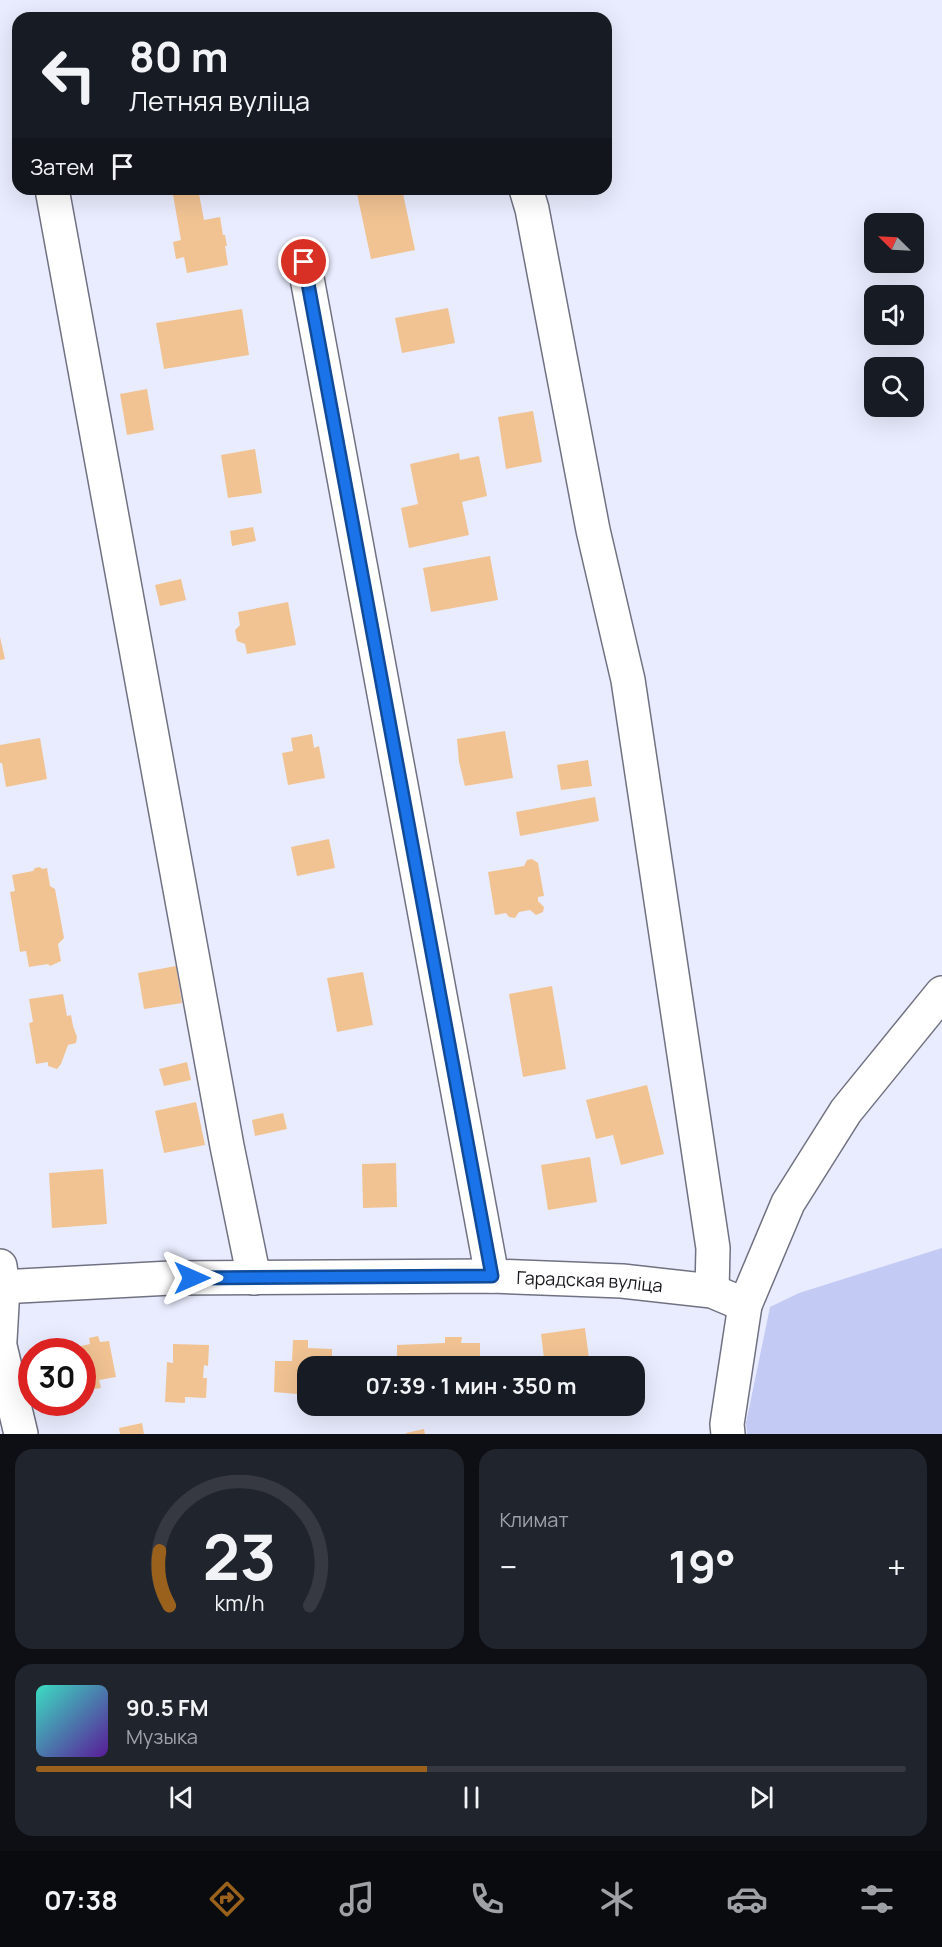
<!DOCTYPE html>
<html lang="ru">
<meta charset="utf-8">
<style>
:root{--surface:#171b24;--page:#20242c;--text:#f1f3f6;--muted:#9ea1a6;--line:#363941;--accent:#99611c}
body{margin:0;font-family:Manrope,sans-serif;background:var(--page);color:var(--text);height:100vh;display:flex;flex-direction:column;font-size:22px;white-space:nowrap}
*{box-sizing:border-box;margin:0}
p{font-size:20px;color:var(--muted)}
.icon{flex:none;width:33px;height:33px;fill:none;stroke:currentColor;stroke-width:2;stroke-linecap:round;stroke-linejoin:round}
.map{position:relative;height:1434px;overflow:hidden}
.sheet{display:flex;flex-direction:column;gap:15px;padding:15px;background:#0d0f14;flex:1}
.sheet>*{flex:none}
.banner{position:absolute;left:12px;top:12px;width:600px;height:183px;border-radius:18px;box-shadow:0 6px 24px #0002;background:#171b24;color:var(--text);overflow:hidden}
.needle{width:39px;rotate:294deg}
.fabs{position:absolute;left:864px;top:213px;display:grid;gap:12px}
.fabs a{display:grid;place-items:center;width:60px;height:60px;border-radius:12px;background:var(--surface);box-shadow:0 6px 24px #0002;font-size:30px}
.speed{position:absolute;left:18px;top:1338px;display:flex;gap:12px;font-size:30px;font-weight:700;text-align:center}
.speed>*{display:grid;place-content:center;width:78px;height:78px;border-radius:50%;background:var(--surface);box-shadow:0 6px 24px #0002;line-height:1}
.speed .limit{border:9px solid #d22;background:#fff;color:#111}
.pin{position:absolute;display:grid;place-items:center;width:51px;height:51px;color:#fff;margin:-26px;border:3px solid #fff;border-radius:50%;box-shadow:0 2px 6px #0007}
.me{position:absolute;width:66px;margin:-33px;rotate:90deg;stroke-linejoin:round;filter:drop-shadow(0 0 4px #0008)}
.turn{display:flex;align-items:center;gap:21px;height:126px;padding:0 18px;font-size:27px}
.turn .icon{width:78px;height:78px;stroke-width:2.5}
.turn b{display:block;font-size:42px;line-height:51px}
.then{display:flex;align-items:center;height:57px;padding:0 18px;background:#0003;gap:12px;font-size:22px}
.big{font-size:45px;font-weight:700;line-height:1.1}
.sheet .card{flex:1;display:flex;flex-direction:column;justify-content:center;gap:9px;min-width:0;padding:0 21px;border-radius:18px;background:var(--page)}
.sheet .dial{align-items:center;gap:0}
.dial svg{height:156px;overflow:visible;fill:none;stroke:var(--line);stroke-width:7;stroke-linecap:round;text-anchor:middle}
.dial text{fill:var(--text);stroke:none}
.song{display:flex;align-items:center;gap:18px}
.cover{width:72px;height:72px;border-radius:9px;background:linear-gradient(135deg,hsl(170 70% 55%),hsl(270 70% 35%))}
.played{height:6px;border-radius:3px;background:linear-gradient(90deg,var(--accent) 45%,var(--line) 45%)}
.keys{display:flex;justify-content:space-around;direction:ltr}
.heat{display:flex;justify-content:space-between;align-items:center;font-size:33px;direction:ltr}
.sheet .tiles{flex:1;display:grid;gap:15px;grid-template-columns:1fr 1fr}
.card:last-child{grid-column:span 2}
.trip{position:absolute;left:297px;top:1356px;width:348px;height:60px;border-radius:18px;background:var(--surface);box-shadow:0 6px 24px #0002;font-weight:700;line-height:60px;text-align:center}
.dock{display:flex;height:96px;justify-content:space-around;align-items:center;background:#090b0e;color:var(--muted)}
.dock .icon{width:42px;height:42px}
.dock .selected{color:var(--accent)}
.dock b{font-size:27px;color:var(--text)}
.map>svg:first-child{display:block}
.green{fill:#c3caf3}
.building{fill:#f1c393}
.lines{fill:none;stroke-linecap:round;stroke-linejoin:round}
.minor-casing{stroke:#707282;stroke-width:36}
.minor{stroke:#fff;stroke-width:33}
.route-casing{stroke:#114b97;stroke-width:15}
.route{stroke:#1a73e8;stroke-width:10}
.labels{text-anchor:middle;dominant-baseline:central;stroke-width:5;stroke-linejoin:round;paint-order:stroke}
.street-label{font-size:18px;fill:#191a20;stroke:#e9ecfe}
</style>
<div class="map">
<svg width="942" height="1434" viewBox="0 0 942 1434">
<rect width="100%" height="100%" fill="#e9ecfe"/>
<!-- green -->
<path class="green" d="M 942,1248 L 942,1434 L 747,1434 L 746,1423 L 770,1307 L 799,1293 Z"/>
<!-- building -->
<path class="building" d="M 172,189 L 198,189 L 204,220 L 220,217 L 223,235 L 225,235 L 227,246 L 225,246 L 228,265 L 187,273 L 184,257 L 176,259 L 173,242 L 181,240 Z
M 356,189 L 402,189 L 415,250 L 371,259 Z
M 448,308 L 455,343 L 402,353 L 395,318 Z
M 242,309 L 249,355 L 164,369 L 156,323 Z
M 147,389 L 154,430 L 127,435 L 120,394 Z
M 533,411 L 542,462 L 506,469 L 498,417 Z
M 255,449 L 262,493 L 228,498 L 221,455 Z
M 459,453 L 460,460 L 479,456 L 487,496 L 462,502 L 469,535 L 409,548 L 401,508 L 418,504 L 410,464 Z
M 253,527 L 256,541 L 232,546 L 230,531 Z
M 490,556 L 498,600 L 431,612 L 423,568 Z
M 181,579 L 186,600 L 160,606 L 155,585 Z
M 288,602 L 296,645 L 247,654 L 245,644 L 237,641 L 235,630 L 240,625 L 238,612 Z
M 0,637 L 5,659 L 0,660 Z
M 505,731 L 513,778 L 465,786 L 459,762 L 457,739 Z
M 312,734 L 314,748 L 319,746 L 325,778 L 288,785 L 282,753 L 293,751 L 291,738 Z
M 40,738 L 47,779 L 6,787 L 2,763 L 0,763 L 0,745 Z
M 588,760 L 592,786 L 561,790 L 557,765 Z
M 595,797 L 599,821 L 520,836 L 516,812 Z
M 329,839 L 335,868 L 297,876 L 291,847 Z
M 532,859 L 538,863 L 544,896 L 538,897 L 538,901 L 544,907 L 543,912 L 536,915 L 530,910 L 519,912 L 515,918 L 509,917 L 506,913 L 495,915 L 488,872 L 524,866 L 527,860 Z
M 40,867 L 42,869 L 47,868 L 50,886 L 55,889 L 64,938 L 58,944 L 61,961 L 50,966 L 48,964 L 29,967 L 26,951 L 20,952 L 10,892 L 15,891 L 12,875 L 33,871 L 35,868 Z
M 176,966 L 182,1003 L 144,1009 L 138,973 Z
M 363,972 L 373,1025 L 337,1032 L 327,978 Z
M 552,986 L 566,1069 L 523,1077 L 509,994 Z
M 63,994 L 67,1016 L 71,1015 L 73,1026 L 77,1037 L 76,1043 L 68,1045 L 61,1064 L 57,1069 L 48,1066 L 48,1062 L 36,1064 L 29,1023 L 33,1022 L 29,999 Z
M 187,1062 L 191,1080 L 164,1086 L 159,1069 Z
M 647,1085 L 664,1154 L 621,1165 L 613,1135 L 596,1139 L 586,1100 Z
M 196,1102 L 205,1145 L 164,1153 L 155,1111 Z
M 283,1113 L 287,1129 L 255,1136 L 252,1120 Z
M 590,1157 L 597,1202 L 548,1210 L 541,1165 Z
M 396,1163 L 397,1207 L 363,1208 L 362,1164 Z
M 103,1169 L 107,1224 L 52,1228 L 49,1173 Z
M 585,1328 L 590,1366 L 545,1366 L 541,1334 Z
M 98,1336 L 100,1342 L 109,1341 L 116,1377 L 99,1380 L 101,1388 L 82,1391 L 82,1352 L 72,1352 L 72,1348 L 90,1344 L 89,1338 Z
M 445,1337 L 462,1337 L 461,1343 L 480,1343 L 480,1366 L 397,1366 L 397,1345 L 445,1343 Z
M 293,1340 L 308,1340 L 308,1348 L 332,1349 L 332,1366 L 308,1366 L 308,1395 L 274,1392 L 275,1361 L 292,1361 Z
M 173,1344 L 209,1345 L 208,1366 L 204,1365 L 203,1378 L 207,1378 L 206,1398 L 185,1397 L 185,1403 L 165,1402 L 167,1362 L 173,1363 Z
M 142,1423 L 144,1434 L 120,1434 L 119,1428 Z
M 424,1429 L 425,1434 L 406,1434 L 406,1433 Z"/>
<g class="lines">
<!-- minor casing -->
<g class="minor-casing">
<g id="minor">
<path d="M 52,189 L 227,1146 L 254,1278"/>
<path d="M 526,189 L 532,209 L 593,530 L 628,680 L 713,1248 L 712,1291"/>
<path d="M 304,262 L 492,1276"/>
<path d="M 0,1266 L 3,1287 L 0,1340"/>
<path id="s1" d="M 0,1287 L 171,1278 L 492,1276 L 622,1281 L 712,1291 L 745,1305"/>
<path d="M 0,1346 L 21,1434"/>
<path d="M 728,1434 L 727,1424 L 745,1305 L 788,1203 L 846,1111 L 942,993"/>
</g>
</g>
<!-- minor -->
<use href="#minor" class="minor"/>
</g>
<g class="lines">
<!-- route casing -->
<g class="route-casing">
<path id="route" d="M 192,1278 L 492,1276 L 304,262"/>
</g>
<!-- route -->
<use href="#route" class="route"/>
</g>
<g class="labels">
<!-- street labels -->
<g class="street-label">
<text stroke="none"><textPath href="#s1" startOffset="590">Гарадская вуліца</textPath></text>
</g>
</g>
</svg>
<div class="fabs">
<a><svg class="needle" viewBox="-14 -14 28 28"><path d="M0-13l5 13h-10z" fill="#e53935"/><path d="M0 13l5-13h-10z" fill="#9ea1a6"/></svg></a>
<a><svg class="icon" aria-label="sound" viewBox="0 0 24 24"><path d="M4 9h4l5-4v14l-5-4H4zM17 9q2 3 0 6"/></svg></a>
<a><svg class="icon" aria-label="search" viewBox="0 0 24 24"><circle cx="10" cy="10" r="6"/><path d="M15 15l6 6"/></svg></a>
</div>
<div class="speed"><div class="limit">30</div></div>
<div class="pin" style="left:304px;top:262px;background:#d93025"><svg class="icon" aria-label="arrive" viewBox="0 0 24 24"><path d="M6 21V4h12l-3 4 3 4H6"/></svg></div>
<svg class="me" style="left:192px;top:1278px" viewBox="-20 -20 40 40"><path d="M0-17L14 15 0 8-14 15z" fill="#1a73e8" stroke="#fff" stroke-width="4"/></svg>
<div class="trip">07:39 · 1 мин · 350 m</div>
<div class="banner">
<div class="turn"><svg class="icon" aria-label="left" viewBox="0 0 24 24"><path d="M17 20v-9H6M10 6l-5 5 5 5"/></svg><div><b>80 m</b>Летняя вуліца</div></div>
<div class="then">Затем<svg class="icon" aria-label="arrive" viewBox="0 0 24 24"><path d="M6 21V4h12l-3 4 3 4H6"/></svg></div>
</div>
</div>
<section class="sheet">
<div class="tiles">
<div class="card dial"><svg viewBox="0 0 100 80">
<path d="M14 69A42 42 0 1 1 86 69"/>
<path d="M14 69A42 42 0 0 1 9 41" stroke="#99611c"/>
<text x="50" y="56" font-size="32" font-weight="700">23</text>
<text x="50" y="72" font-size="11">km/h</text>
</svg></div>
<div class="card"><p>Климат</p>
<div class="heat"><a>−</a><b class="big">19°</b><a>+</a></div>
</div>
<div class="card">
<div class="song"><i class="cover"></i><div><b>90.5 FM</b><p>Музыка</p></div></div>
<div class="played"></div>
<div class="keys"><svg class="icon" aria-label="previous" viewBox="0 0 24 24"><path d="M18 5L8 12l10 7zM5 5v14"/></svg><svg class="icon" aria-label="pause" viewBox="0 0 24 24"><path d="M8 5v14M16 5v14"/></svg><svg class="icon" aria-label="next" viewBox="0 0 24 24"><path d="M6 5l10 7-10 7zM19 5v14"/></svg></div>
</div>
</div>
</section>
<nav class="dock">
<b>07:38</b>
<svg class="icon selected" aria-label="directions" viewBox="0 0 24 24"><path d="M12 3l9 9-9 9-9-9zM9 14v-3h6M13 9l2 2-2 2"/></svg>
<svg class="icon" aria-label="music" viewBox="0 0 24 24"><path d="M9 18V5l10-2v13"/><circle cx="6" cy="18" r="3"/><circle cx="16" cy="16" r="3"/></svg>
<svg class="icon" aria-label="phone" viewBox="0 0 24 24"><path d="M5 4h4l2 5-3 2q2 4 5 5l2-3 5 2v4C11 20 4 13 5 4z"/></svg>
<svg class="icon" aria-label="climate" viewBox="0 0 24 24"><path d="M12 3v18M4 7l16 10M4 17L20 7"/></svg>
<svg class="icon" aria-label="car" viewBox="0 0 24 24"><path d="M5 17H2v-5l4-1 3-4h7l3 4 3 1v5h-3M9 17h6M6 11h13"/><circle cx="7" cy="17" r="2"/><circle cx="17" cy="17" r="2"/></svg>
<svg class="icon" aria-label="filters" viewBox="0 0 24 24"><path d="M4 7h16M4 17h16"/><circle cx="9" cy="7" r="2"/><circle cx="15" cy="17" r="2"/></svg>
</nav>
